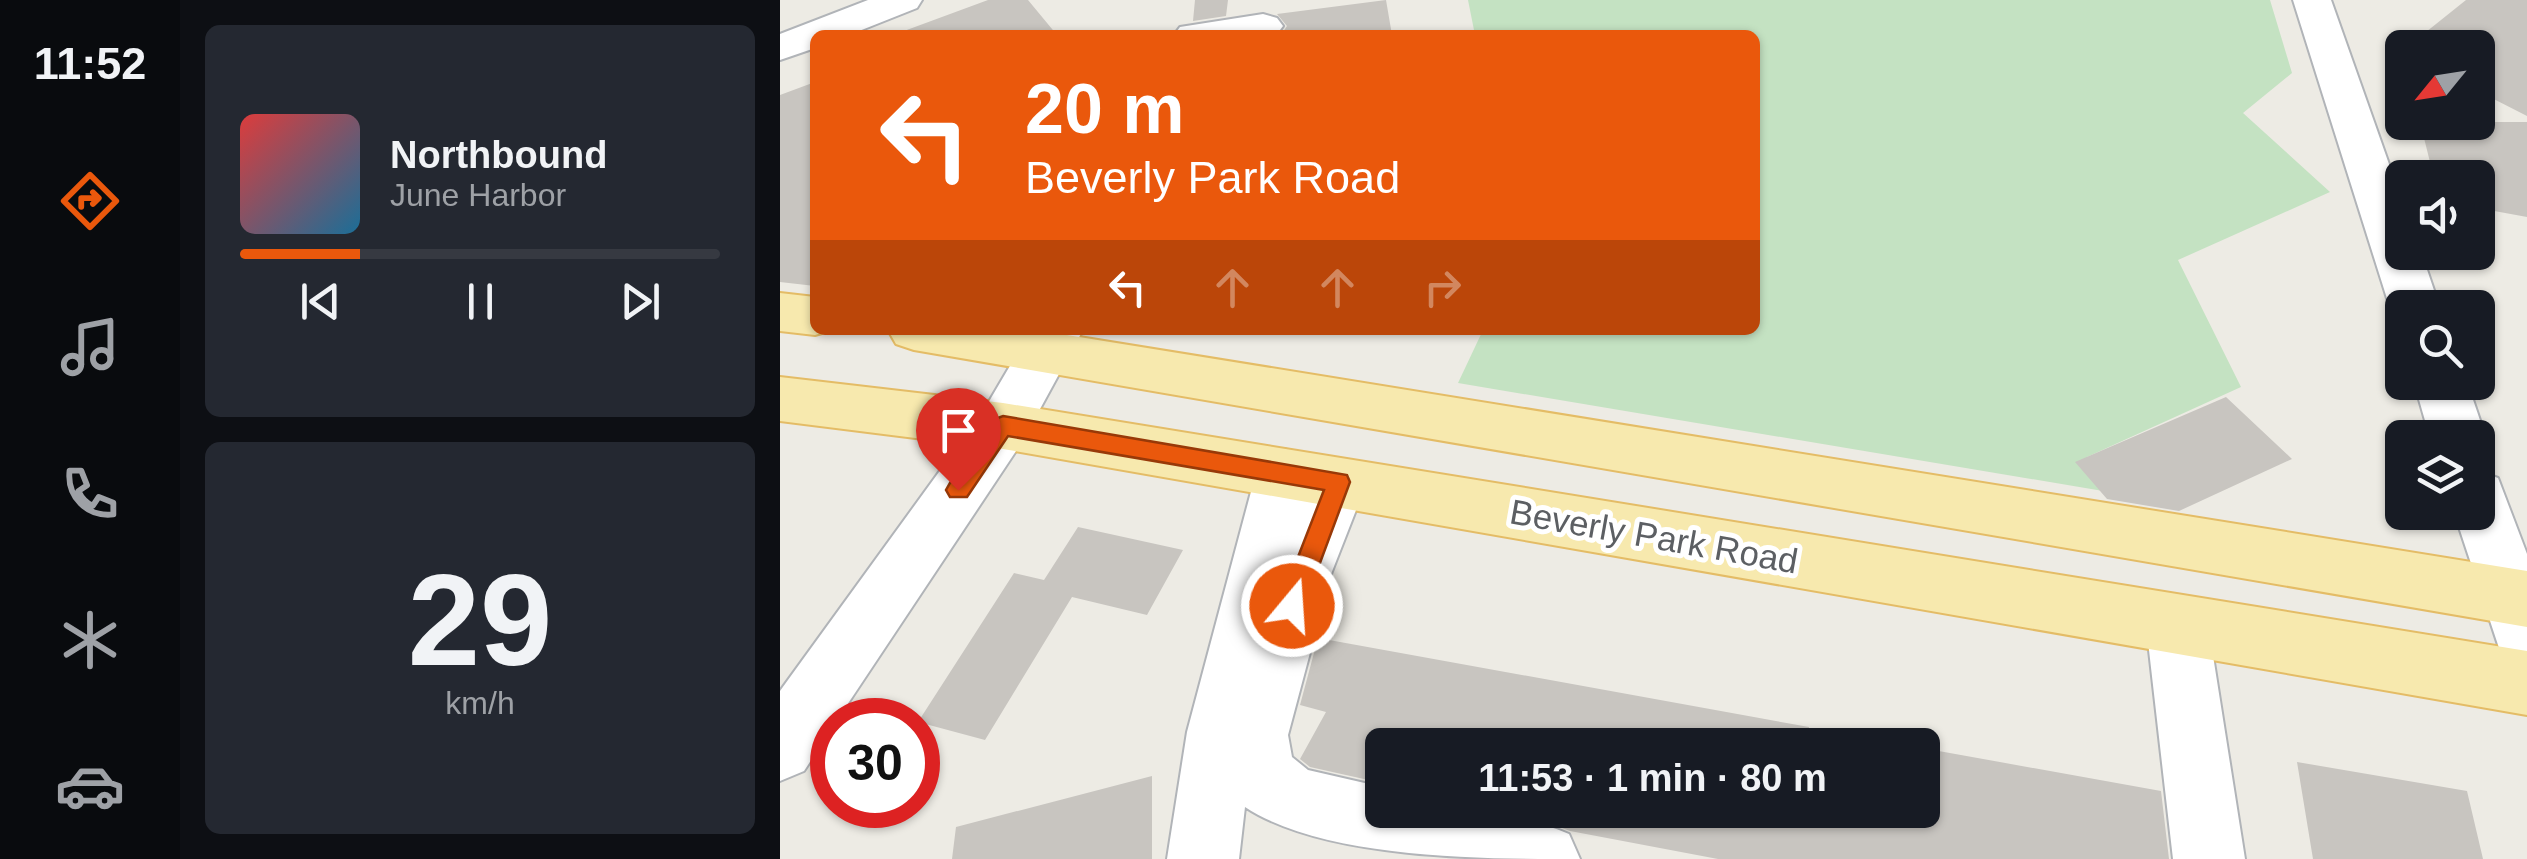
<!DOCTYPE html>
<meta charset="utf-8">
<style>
:root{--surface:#171b24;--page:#242831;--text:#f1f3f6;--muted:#9ea1a6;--line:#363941;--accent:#ea580c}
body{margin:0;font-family:Helvetica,sans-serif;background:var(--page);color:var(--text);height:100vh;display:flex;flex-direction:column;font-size:38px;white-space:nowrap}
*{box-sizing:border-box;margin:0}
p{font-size:32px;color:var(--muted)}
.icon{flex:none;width:55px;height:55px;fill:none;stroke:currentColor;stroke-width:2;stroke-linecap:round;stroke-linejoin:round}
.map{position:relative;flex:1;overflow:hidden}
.sheet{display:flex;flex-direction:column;gap:25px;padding:25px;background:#0d0f14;width:600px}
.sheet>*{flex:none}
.banner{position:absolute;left:30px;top:30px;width:950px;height:305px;border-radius:15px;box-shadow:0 2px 8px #0004;background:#ea580c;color:#fff;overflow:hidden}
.needle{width:65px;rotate:240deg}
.buttons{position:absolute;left:1605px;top:30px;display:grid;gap:20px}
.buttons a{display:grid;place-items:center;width:110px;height:110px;border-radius:15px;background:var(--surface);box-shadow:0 2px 8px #0004;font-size:50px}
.speed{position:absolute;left:30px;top:698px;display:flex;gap:20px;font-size:50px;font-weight:700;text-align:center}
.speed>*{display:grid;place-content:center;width:130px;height:130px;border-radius:50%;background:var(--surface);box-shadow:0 2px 8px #0004;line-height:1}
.speed .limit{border:15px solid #d22;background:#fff;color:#111}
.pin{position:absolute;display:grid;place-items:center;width:85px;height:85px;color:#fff;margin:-102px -42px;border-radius:50% 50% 50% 0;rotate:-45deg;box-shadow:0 0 10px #0007}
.pin .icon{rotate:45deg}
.me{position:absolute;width:110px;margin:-55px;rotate:18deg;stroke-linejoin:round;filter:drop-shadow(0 0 8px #0008)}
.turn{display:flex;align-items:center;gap:35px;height:210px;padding:0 50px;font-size:45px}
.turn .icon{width:130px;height:130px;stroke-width:2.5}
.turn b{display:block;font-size:70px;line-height:85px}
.lanes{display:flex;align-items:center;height:95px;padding:0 50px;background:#0003;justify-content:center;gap:50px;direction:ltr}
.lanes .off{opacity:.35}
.sheet .card{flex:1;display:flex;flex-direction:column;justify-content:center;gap:15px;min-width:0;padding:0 35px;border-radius:15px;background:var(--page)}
.sheet .dial{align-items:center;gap:0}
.dial b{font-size:130px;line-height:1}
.song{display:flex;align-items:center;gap:30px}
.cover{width:120px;height:120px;border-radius:15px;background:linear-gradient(135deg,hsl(0 70% 55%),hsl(200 70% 35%))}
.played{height:10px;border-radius:5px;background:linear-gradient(90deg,var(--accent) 25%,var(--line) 25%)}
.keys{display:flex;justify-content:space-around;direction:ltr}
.trip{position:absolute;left:585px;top:728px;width:575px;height:100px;border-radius:15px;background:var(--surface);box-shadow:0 2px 8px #0004;font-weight:600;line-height:100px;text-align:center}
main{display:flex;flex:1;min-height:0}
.menu{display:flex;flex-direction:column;width:180px;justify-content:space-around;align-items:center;background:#090b0e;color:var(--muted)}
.menu .icon{width:70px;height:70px}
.menu .active{color:var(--accent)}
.menu b{font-size:45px;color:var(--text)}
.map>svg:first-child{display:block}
.green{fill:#c4e2c2}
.building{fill:#c8c5c0}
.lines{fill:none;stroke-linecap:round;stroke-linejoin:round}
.minor-casing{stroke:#b1b4b8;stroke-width:4}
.major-casing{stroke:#e4bc66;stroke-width:4}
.minor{fill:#fff;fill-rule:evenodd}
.major{fill:#f7e9ae;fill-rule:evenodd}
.route{fill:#ea580c;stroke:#983908;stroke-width:2.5}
.labels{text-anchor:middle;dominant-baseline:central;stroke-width:10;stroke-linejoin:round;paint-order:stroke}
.street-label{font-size:35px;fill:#5c5f63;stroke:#fff}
</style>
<main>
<nav class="menu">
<b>11:52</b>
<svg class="icon active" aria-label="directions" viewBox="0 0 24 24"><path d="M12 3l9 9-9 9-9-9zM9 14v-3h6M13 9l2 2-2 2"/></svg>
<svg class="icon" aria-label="music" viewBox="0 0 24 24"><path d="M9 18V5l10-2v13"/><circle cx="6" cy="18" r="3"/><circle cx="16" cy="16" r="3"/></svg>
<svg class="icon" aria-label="phone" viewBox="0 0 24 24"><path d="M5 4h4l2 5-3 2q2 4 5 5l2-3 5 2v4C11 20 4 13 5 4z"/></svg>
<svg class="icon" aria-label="climate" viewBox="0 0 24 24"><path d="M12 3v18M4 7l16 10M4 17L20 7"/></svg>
<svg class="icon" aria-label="car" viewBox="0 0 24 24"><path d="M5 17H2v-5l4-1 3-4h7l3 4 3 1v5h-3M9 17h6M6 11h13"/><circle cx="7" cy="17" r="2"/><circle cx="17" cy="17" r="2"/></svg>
</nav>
<section class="sheet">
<div class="card">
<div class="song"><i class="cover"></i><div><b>Northbound</b><p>June Harbor</p></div></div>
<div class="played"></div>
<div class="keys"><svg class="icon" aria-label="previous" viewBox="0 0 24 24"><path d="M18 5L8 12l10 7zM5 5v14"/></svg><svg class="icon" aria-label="pause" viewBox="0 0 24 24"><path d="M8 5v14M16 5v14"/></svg><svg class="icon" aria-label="next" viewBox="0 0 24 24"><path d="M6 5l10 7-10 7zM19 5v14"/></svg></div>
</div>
<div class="card dial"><b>29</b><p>km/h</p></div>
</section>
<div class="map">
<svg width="1747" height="859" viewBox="0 0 1747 859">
<rect width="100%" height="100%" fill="#edebe4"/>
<!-- green -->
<path class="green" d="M 688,0 L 1490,0 L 1512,73 L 1463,113 L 1550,192 L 1398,260 L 1461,387 L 1307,457 L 1323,491 L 678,383 L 703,330 L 975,330 L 975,35 L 695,35 Z"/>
<!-- building -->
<path class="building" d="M 208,0 L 248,0 L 277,35 L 125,35 L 124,31 Z
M 415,0 L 448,0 L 446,16 L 413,21 Z
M 606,0 L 612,35 L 501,35 L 507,26 L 497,14 Z
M 1686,0 L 1747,0 L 1747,116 L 1698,91 L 1698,48 L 1626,48 Z
M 35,82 L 35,286 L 0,282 L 0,95 Z
M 1640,122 L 1747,122 L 1747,217 L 1698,208 L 1698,178 L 1654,178 Z
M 1446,397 L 1512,459 L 1399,511 L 1327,499 L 1295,462 Z
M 298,527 L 403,550 L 367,615 L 292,597 L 205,740 L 138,722 L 234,573 L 264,580 Z
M 538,638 L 1029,727 L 1027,745 L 602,745 L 602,783 L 530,767 L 520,759 L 546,712 L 520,705 Z
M 1142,748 L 1381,791 L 1389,859 L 938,859 L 790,831 L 772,824 L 773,810 L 1142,810 Z
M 1517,762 L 1687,791 L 1703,859 L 1533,859 Z
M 372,776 L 372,859 L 172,859 L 176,827 Z"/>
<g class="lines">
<!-- minor casing -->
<g class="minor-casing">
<path id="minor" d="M 88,0 L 142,0 L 137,8 L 69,35 L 35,35 L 35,48 L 0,60 L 0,34 Z
M 1513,0 L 1551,0 L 1622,201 L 1622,252 L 1641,252 L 1660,308 L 1622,308 L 1622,323 L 1617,322 L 1610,308 Z
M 483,14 L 497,18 L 503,26 L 497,34 L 394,35 L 400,27 Z
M 251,330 L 303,330 L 242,442 L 57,720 L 52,720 L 52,728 L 24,771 L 0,781 L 0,691 L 204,410 Z
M 1634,382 L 1687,382 L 1706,438 L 1698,454 L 1698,438 L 1650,438 Z
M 504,449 L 524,456 L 531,479 L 538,465 L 558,458 L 578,465 L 587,482 L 551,574 L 508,735 L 512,757 L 528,770 L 602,787 L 602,810 C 668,810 728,808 789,834 L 800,859 C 701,859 544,859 465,807 L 459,859 L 387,859 L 407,732 L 476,473 L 484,456 Z
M 1698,471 L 1718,478 L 1747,554 L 1747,675 L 1725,666 L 1674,512 L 1698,512 Z
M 1397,595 L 1419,603 L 1428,624 L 1465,859 L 1393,859 L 1366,624 L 1375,603 Z"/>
</g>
<!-- major casing -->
<g class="major-casing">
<path id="major" d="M 0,293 L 35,297 L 35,330 L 52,330 L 35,335 L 0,331 Z
M 108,330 L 256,330 L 1747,571 L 1747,627 L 134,350 L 116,344 Z
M 0,377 L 223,403 L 1747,651 L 1747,715 L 223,449 L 0,421 Z"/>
</g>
<!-- minor -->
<use href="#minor" class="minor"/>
<!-- major -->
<use href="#major" class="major"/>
</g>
<!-- route -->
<path class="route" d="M 223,416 L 567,475 L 570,482 L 521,614 L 512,618 L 503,614 L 499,606 L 544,490 L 228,436 L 187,497 L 170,497 L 166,490 L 170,483 L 215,419 Z"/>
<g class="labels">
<!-- street labels -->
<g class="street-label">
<text transform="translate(874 536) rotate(10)">Beverly Park Road</text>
</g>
</g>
</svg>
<div class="buttons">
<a><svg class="needle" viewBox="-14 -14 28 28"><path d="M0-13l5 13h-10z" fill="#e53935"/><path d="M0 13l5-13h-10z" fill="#9ea1a6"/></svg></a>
<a><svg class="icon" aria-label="sound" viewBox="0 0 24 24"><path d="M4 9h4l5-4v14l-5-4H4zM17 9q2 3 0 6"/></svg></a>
<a><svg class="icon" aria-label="search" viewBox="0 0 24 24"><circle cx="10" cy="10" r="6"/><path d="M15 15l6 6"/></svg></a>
<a><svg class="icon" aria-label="layers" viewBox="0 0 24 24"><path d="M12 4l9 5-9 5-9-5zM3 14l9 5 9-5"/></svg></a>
</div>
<div class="speed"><div class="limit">30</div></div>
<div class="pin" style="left:178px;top:490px;background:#d93025"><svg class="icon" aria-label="arrive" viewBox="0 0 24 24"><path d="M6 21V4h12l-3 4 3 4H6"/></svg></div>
<svg class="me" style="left:512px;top:606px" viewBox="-20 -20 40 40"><circle r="17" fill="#ea580c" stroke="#fff" stroke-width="3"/><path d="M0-11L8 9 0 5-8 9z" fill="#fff"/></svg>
<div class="trip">11:53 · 1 min · 80 m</div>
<div class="banner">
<div class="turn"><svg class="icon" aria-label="left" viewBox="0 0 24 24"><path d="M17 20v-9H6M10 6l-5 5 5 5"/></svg><div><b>20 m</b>Beverly Park Road</div></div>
<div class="lanes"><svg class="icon" aria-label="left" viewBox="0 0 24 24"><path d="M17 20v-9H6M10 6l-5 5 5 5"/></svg><svg class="icon off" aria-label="ahead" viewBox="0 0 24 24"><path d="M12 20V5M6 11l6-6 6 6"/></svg><svg class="icon off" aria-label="ahead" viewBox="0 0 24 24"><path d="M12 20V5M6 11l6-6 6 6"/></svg><svg class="icon off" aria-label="right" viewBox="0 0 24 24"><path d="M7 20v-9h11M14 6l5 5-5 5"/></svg></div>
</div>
</div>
</main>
